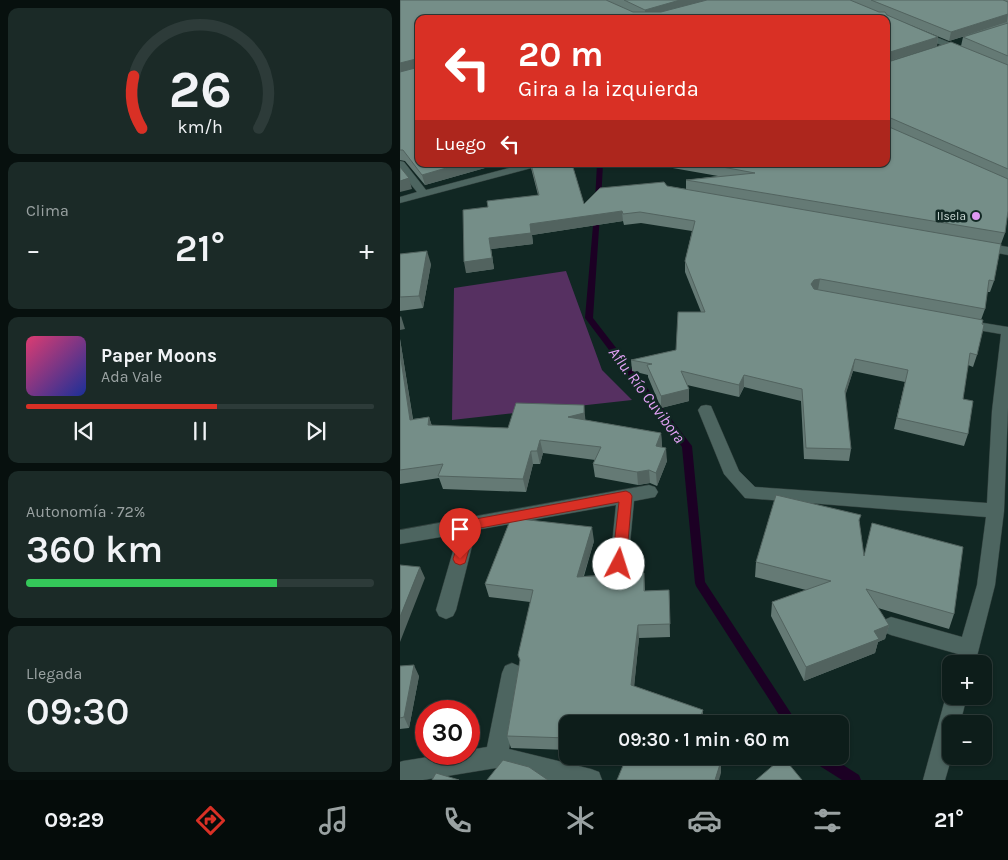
<!DOCTYPE html>
<html lang="es">
<meta charset="utf-8">
<style>
:root{--surface:#0d1d1a;--page:#1b2a27;--text:#f1f3f6;--muted:#9aa2a2;--line:#2d3b39;--accent:#d93025}
body{margin:0;font-family:Karla,sans-serif;background:var(--page);color:var(--text);height:100vh;display:flex;flex-direction:column;font-size:19px;white-space:nowrap}
*{box-sizing:border-box;margin:0}
p{font-size:16px;color:var(--muted)}
.icon{flex:none;width:28px;height:28px;fill:none;stroke:currentColor;stroke-width:2;stroke-linecap:round;stroke-linejoin:round}
.map{position:relative;flex:1;overflow:hidden}
.details{display:flex;flex-direction:column;gap:8px;padding:8px;background:#07100e;width:400px}
.details>*{flex:none}
.guide{position:absolute;left:15px;top:15px;width:475px;height:152px;border-radius:10px;box-shadow:0 1px 4px #0004,0 0 0 1px var(--line);background:#d93025;color:#fff;overflow:hidden}
.tools{position:absolute;left:542px;top:655px;display:grid;gap:10px}
.tools a{display:grid;place-items:center;width:50px;height:50px;border-radius:10px;background:var(--surface);box-shadow:0 1px 4px #0004,0 0 0 1px var(--line);font-size:25px}
.speed{position:absolute;left:15px;top:700px;display:flex;gap:10px;font-size:25px;font-weight:700;text-align:center}
.speed>*{display:grid;place-content:center;width:65px;height:65px;border-radius:50%;background:var(--surface);box-shadow:0 1px 4px #0004,0 0 0 1px var(--line);line-height:1}
.speed .limit{border:8px solid #d22;background:#fff;color:#111}
.pin{position:absolute;display:grid;place-items:center;width:42px;height:42px;color:#fff;margin:-51px -21px;border-radius:50% 50% 50% 0;rotate:-45deg;box-shadow:0 0 5px #0007}
.pin .icon{rotate:45deg}
.me{position:absolute;width:55px;margin:-28px;rotate:5deg;stroke-linejoin:round;filter:drop-shadow(0 0 4px #0008)}
.turn{display:flex;align-items:center;gap:18px;height:105px;padding:0 20px;font-size:22px}
.turn .icon{width:65px;height:65px;stroke-width:2.5}
.turn b{display:block;font-size:35px;line-height:42px}
.then{display:flex;align-items:center;height:48px;padding:0 20px;background:#0003;gap:10px;font-size:19px}
.big{font-size:38px;font-weight:600;line-height:1.1}
.details .widget{flex:1;display:flex;flex-direction:column;justify-content:center;gap:8px;min-width:0;padding:0 18px;border-radius:10px;background:var(--page)}
.details .dial{align-items:center;gap:0}
.dial svg{height:130px;overflow:visible;fill:none;stroke:var(--line);stroke-width:7;stroke-linecap:round;text-anchor:middle}
.dial text{fill:var(--text);stroke:none}
.song{display:flex;align-items:center;gap:15px}
.cover{width:60px;height:60px;border-radius:8px;background:linear-gradient(135deg,hsl(340 70% 55%),hsl(230 70% 35%))}
.played{height:5px;border-radius:2px;background:linear-gradient(90deg,var(--accent) 55%,var(--line) 55%)}
.keys{display:flex;justify-content:space-around;direction:ltr}
.heat{display:flex;justify-content:space-between;align-items:center;font-size:28px;direction:ltr}
.charge{height:8px;border-radius:4px;background:linear-gradient(90deg,#34c759 72%,var(--line) 0)}
.trip{position:absolute;left:159px;top:715px;width:290px;height:50px;border-radius:10px;background:var(--surface);box-shadow:0 1px 4px #0004,0 0 0 1px var(--line);font-weight:600;line-height:50px;text-align:center}
.tab-bar{display:flex;height:80px;justify-content:space-around;align-items:center;background:#050c0a;color:var(--muted)}
.tab-bar .icon{width:35px;height:35px}
.tab-bar .active{color:var(--accent)}
.tab-bar b{font-size:22px;color:var(--text)}
main{display:flex;flex:1;min-height:0}
.map>svg:first-child{display:block}
.green{fill:#563061}
.lines{fill:none;stroke-linecap:round;stroke-linejoin:round}
.stream{fill:#1c0024;fill-rule:evenodd}
.minor-casing{stroke:#32413e;stroke-width:1}
.minor{fill:#4d6560;fill-rule:evenodd}
.wall{fill:#657a75}
.shaded-wall{fill:#52635f}
.building{fill:#758e88;stroke:#52635f}
.route{fill:#d93025;stroke:#8d1f18}
.poi-dot{fill:#de98f3;stroke:#112723;stroke-width:2}
.labels{text-anchor:middle;dominant-baseline:central;stroke-width:5;stroke-linejoin:round;paint-order:stroke}
.far-poi-label{font-size:12px;fill:#d1dedb;stroke:#112723;text-anchor:end}
.water-label{font-size:16px;font-style:italic;fill:#e3a2f7;stroke:#112723}
</style>
<main>
<section class="details">
<div class="widget dial"><svg viewBox="0 0 100 80">
<path d="M14 69A42 42 0 1 1 86 69"/>
<path d="M14 69A42 42 0 0 1 9 37" stroke="#d93025"/>
<text x="50" y="56" font-size="32" font-weight="700">26</text>
<text x="50" y="72" font-size="11">km/h</text>
</svg></div>
<div class="widget"><p>Clima</p>
<div class="heat"><a>−</a><b class="big">21°</b><a>+</a></div>
</div>
<div class="widget">
<div class="song"><i class="cover"></i><div><b>Paper Moons</b><p>Ada Vale</p></div></div>
<div class="played"></div>
<div class="keys"><svg class="icon" aria-label="previous" viewBox="0 0 24 24"><path d="M18 5L8 12l10 7zM5 5v14"/></svg><svg class="icon" aria-label="pause" viewBox="0 0 24 24"><path d="M8 5v14M16 5v14"/></svg><svg class="icon" aria-label="next" viewBox="0 0 24 24"><path d="M6 5l10 7-10 7zM19 5v14"/></svg></div>
</div>
<div class="widget"><p>Autonomía · 72%</p><b class="big">360 km</b><div class="charge"></div></div>
<div class="widget"><p>Llegada</p><b class="big">09:30</b></div>
</section>
<div class="map">
<svg width="608" height="780" viewBox="0 0 608 780">
<rect width="100%" height="100%" fill="#112723"/>
<!-- green -->
<path class="green" d="M 166,271 L 202,370 L 232,400 L 52,420 L 54,288 Z"/>
<g class="lines">
<!-- stream -->
<path class="stream" d="M 197,164 L 203,164 L 201,201 L 198,203 L 195,201 Z
M 197,212 L 200,214 L 193,318 L 292,446 L 305,582 L 398,724 L 385,724 L 296,586 L 295,583 L 282,447 L 185,318 L 194,214 Z
M 411,756 L 429,756 L 459,775 L 461,780 L 442,780 L 412,761 Z"/>
<!-- minor casing -->
<g class="minor-casing">
<path id="minor" d="M 486,17 L 566,49 L 567,51 L 560,53 L 486,22 L 486,19 L 482,19 Z
M 0,161 L 4,162 L 26,190 L 124,164 L 140,164 L 139,166 L 0,203 L 0,197 L 17,192 L 0,171 Z
M 580,242 L 608,247 L 608,255 L 576,249 L 574,246 Z
M 565,320 L 608,327 L 608,408 L 604,511 L 595,585 L 575,664 L 555,664 L 558,654 L 491,635 L 484,632 L 481,626 L 484,620 L 491,617 L 562,637 L 577,585 L 586,517 L 345,498 L 324,474 L 298,410 L 301,406 L 306,405 L 311,406 L 339,471 L 355,487 L 587,503 L 592,411 L 601,334 L 560,327 L 558,324 L 560,321 Z
M 249,485 L 255,487 L 258,492 L 255,497 L 234,501 L 228,564 L 226,569 L 219,572 L 212,569 L 210,564 L 216,505 L 76,530 L 56,610 L 53,616 L 46,619 L 39,616 L 36,610 L 58,534 L 0,544 L 0,530 Z
M 112,663 L 119,666 L 122,673 L 109,749 L 191,769 L 199,772 L 202,780 L 145,780 L 96,768 L 23,780 L 0,780 L 0,762 L 3,761 L 47,754 L 69,754 L 69,750 L 87,747 L 102,673 L 105,666 Z
M 551,688 L 551,696 L 567,696 L 560,724 L 551,724 L 552,756 L 545,780 L 523,780 L 546,696 Z"/>
</g>
<!-- minor -->
<use href="#minor" class="minor"/>
</g>
<!-- wall -->
<path class="wall" d="M 0,0 L 608,0 L 608,23 L 549,41 L 491,17 L 538,37 L 537,46 L 487,62 L 488,62 L 561,46 L 563,37 L 608,23 L 608,211 L 605,233 L 601,244 L 594,281 L 590,292 L 587,292 L 585,309 L 581,320 L 577,355 L 573,367 L 568,365 L 563,399 L 568,434 L 564,446 L 494,429 L 505,382 L 453,371 L 445,395 L 451,449 L 449,461 L 404,459 L 401,401 L 344,387 L 339,397 L 287,385 L 289,401 L 261,408 L 248,377 L 248,375 L 232,371 L 231,360 L 276,350 L 301,312 L 285,272 L 285,261 L 292,231 L 241,223 L 224,225 L 223,221 L 132,235 L 133,244 L 91,249 L 94,269 L 66,273 L 88,207 L 138,195 L 130,164 L 172,164 L 184,204 L 267,186 L 286,189 L 286,180 L 318,176 L 250,164 L 486,164 L 486,19 L 19,19 L 19,164 L 99,164 L 25,185 L 5,161 L 0,160 Z
M 0,254 L 31,264 L 23,308 L 0,311 Z
M 0,339 L 13,419 L 29,417 L 32,426 L 108,428 L 186,420 L 261,433 L 262,447 L 267,461 L 257,486 L 250,483 L 238,485 L 195,477 L 193,464 L 195,460 L 143,453 L 140,464 L 133,464 L 126,492 L 43,489 L 39,478 L 0,484 Z
M 459,520 L 464,556 L 554,614 L 549,629 L 478,608 L 489,625 L 485,639 L 478,642 L 475,653 L 404,681 L 371,616 L 372,602 L 406,590 L 355,577 L 356,562 Z
M 194,541 L 184,576 L 244,573 L 245,591 L 269,590 L 270,637 L 239,638 L 234,686 L 303,710 L 303,722 L 168,724 L 168,750 L 111,748 L 107,736 L 130,602 L 89,597 L 85,584 Z
M 0,666 L 19,676 L 9,728 L 0,729 Z"/>
<!-- shaded-wall -->
<path class="shaded-wall" d="M 280,0 L 311,0 L 245,18 L 245,10 Z
M 608,14 L 607,22 L 549,41 L 551,32 Z
M 538,37 L 537,46 L 486,62 L 487,53 Z
M 16,59 L 19,68 L 0,72 L 0,63 Z
M 60,164 L 99,164 L 25,185 L 22,175 Z
M 9,178 L 12,189 L 0,192 L 0,181 Z
M 222,211 L 223,221 L 132,235 L 133,244 L 91,249 L 94,269 L 66,273 L 64,262 L 89,238 L 130,224 Z
M 27,251 L 31,264 L 23,308 L 19,296 Z
M 420,279 L 418,290 L 409,295 L 411,284 L 414,280 Z
M 1,316 L 5,329 L 0,330 L 0,317 Z
M 0,339 L 15,433 L 10,420 L 0,353 Z
M 455,359 L 453,371 L 443,403 L 445,391 Z
M 344,375 L 344,387 L 339,397 L 339,385 Z
M 289,389 L 289,401 L 261,408 L 261,396 Z
M 184,405 L 186,426 L 168,417 Z
M 29,417 L 33,430 L 28,425 Z
M 261,433 L 262,446 L 257,459 L 256,446 Z
M 140,440 L 143,453 L 140,464 L 137,451 Z
M 266,448 L 267,461 L 257,486 L 256,473 Z
M 131,451 L 133,464 L 126,492 L 123,479 Z
M 249,470 L 250,483 L 238,485 L 237,472 Z
M 192,527 L 194,541 L 179,590 L 177,577 Z
M 20,567 L 25,578 L 0,642 L 0,617 Z
M 238,625 L 239,638 L 233,698 L 231,685 Z
M 489,625 L 485,639 L 478,642 L 475,653 L 404,681 L 406,667 L 474,631 Z
M 14,665 L 19,676 L 9,728 L 4,717 Z
M 303,710 L 303,724 L 298,724 Z
M 321,761 L 321,773 L 319,780 L 315,780 Z"/>
<!-- building -->
<path class="building" d="M 0,0 L 206,0 L 233,12 L 261,12 L 307,0 L 450,0 L 479,12 L 485,12 L 487,15 L 538,37 L 487,53 L 486,56 L 486,19 L 174,19 L 173,16 L 164,19 L 19,19 L 19,164 L 60,164 L 22,175 L 3,150 L 0,150 L 0,72 L 19,67 L 19,61 L 16,59 L 0,63 Z
M 224,0 L 280,0 L 245,10 Z
M 471,0 L 603,0 L 608,2 L 608,14 L 551,32 Z
M 608,23 L 608,56 L 563,37 Z
M 551,42 L 608,65 L 608,169 L 486,116 L 486,61 L 488,62 Z
M 486,118 L 487,126 L 608,179 L 608,211 L 605,233 L 286,180 L 355,173 L 306,164 L 486,164 Z
M 131,164 L 172,164 L 184,204 L 200,188 L 264,182 L 267,186 L 601,244 L 594,281 L 589,280 L 585,309 L 420,279 L 414,280 L 411,284 L 414,289 L 583,320 L 582,324 L 584,325 L 577,355 L 570,353 L 563,399 L 573,401 L 568,434 L 497,418 L 508,370 L 455,359 L 445,391 L 451,449 L 406,448 L 402,389 L 344,375 L 339,385 L 281,371 L 289,389 L 261,396 L 247,365 L 252,364 L 231,360 L 276,350 L 278,312 L 305,312 L 285,261 L 295,221 L 240,212 L 223,214 L 222,211 L 130,224 L 131,233 L 89,238 L 92,258 L 64,262 L 63,210 L 88,207 L 87,201 L 139,195 Z
M 0,167 L 9,178 L 0,181 Z
M 27,251 L 19,296 L 0,297 L 0,254 Z
M 0,353 L 10,420 L 29,417 L 28,425 L 108,428 L 116,403 L 184,405 L 184,413 L 168,417 L 261,433 L 256,446 L 266,448 L 256,473 L 249,470 L 237,472 L 193,464 L 201,447 L 140,440 L 137,451 L 131,451 L 123,479 L 38,476 L 43,464 L 0,470 Z
M 376,495 L 461,515 L 459,520 L 464,556 L 472,523 L 563,547 L 554,614 L 466,589 L 489,625 L 474,631 L 479,639 L 406,667 L 372,602 L 431,581 L 356,562 Z
M 111,518 L 192,527 L 177,577 L 244,573 L 244,591 L 269,590 L 270,624 L 238,625 L 231,685 L 303,710 L 298,724 L 168,724 L 168,738 L 107,736 L 120,660 L 118,655 L 133,590 L 85,584 Z
M 0,565 L 20,567 L 0,617 Z
M 14,665 L 4,717 L 0,718 L 0,666 Z
M 227,756 L 308,756 L 321,761 L 315,780 L 217,780 Z
M 383,757 L 402,780 L 356,780 Z
M 103,760 L 129,767 L 148,780 L 87,780 Z
M 36,773 L 59,780 L 32,780 Z"/>
<!-- route -->
<path class="route" d="M 226,491 L 230,493 L 232,496 L 226,564 L 224,568 L 219,570 L 214,568 L 212,564 L 219,502 L 75,529 L 65,563 L 60,565 L 55,563 L 53,559 L 65,521 Z"/>
<!-- markers -->
<circle class="poi-dot" cx="576" cy="216" r="5"/>
<g class="labels">
<!-- far-poi labels -->
<g class="far-poi-label">
<text x="566" y="216">Ilsela</text>
</g>
<!-- water labels -->
<g class="water-label">
<text transform="translate(247 395) rotate(53)">Aflu. Río Cuvibora</text>
</g>
</g>
</svg>
<div class="tools">
<a>+</a>
<a>−</a>
</div>
<div class="speed"><div class="limit">30</div></div>
<div class="pin" style="left:60px;top:559px;background:#d93025"><svg class="icon" aria-label="arrive" viewBox="0 0 24 24"><path d="M6 21V4h12l-3 4 3 4H6"/></svg></div>
<svg class="me" style="left:219px;top:564px" viewBox="-20 -20 40 40"><circle r="19" fill="#fff"/><path d="M0-13L10 11 0 6-10 11z" fill="#d93025"/></svg>
<div class="trip">09:30 · 1 min · 60 m</div>
<div class="guide">
<div class="turn"><svg class="icon" aria-label="left" viewBox="0 0 24 24"><path d="M17 20v-9H6M10 6l-5 5 5 5"/></svg><div><b>20 m</b>Gira a la izquierda</div></div>
<div class="then">Luego<svg class="icon" aria-label="left" viewBox="0 0 24 24"><path d="M17 20v-9H6M10 6l-5 5 5 5"/></svg></div>
</div>
</div>
</main>
<nav class="tab-bar">
<b>09:29</b>
<svg class="icon active" aria-label="directions" viewBox="0 0 24 24"><path d="M12 3l9 9-9 9-9-9zM9 14v-3h6M13 9l2 2-2 2"/></svg>
<svg class="icon" aria-label="music" viewBox="0 0 24 24"><path d="M9 18V5l10-2v13"/><circle cx="6" cy="18" r="3"/><circle cx="16" cy="16" r="3"/></svg>
<svg class="icon" aria-label="phone" viewBox="0 0 24 24"><path d="M5 4h4l2 5-3 2q2 4 5 5l2-3 5 2v4C11 20 4 13 5 4z"/></svg>
<svg class="icon" aria-label="climate" viewBox="0 0 24 24"><path d="M12 3v18M4 7l16 10M4 17L20 7"/></svg>
<svg class="icon" aria-label="car" viewBox="0 0 24 24"><path d="M5 17H2v-5l4-1 3-4h7l3 4 3 1v5h-3M9 17h6M6 11h13"/><circle cx="7" cy="17" r="2"/><circle cx="17" cy="17" r="2"/></svg>
<svg class="icon" aria-label="filters" viewBox="0 0 24 24"><path d="M4 7h16M4 17h16"/><circle cx="9" cy="7" r="2"/><circle cx="15" cy="17" r="2"/></svg>
<b>21°</b>
</nav>
